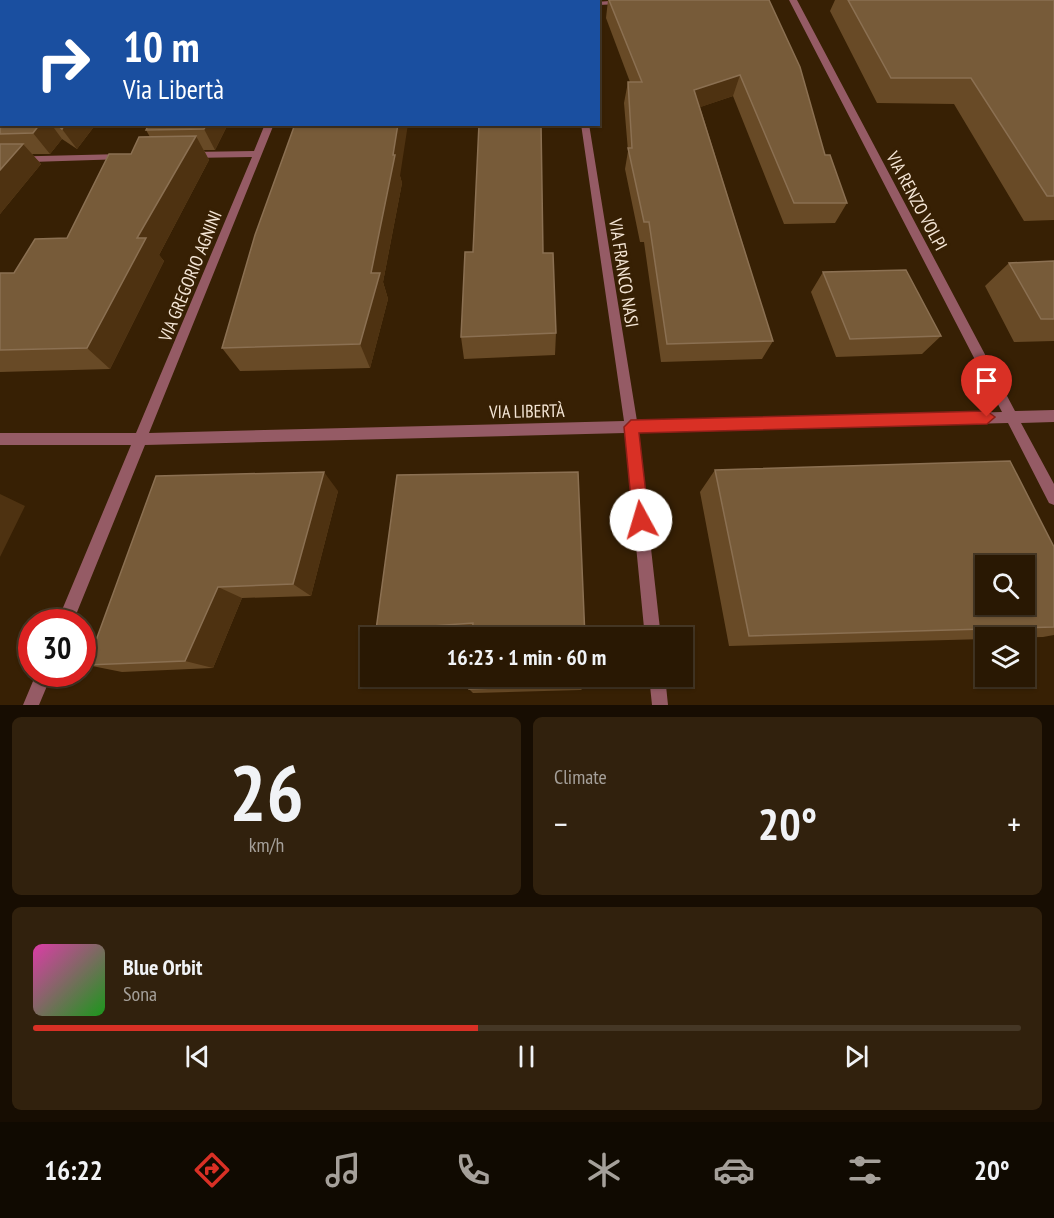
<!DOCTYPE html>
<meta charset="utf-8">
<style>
:root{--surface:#291803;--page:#31210d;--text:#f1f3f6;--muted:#a5a09a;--line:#453725;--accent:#d93025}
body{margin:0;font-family:"PT Sans Narrow",sans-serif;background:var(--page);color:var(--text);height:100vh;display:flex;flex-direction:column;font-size:22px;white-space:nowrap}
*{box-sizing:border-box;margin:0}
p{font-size:20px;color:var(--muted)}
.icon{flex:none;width:33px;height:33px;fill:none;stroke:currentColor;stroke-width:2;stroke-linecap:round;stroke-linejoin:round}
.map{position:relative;height:705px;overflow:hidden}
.side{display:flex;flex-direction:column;gap:12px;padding:12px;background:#170d02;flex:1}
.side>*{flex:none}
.hud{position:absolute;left:0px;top:0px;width:600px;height:126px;box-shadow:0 2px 4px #0004,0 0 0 2px var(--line);background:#1a4fa0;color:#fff;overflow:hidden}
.fabs{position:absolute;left:975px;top:555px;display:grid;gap:12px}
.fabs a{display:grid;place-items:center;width:60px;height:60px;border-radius:0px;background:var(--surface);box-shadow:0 2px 4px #0004,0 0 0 2px var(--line);font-size:30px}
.speed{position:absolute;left:18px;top:609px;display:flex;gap:12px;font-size:30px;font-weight:700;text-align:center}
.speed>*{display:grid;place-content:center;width:78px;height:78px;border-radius:50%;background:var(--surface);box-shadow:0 2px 4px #0004,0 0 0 2px var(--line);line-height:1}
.speed .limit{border:9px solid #d22;background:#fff;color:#111}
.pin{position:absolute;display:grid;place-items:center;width:51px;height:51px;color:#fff;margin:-62px -26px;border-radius:50% 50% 50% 0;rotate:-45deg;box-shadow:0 0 6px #0007}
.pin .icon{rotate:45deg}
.me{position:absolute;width:66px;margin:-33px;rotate:354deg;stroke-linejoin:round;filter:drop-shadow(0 0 4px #0008)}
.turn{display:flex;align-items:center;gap:21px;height:126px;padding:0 24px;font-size:27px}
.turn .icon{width:78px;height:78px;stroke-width:2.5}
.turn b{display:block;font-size:42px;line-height:51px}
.big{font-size:45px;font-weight:800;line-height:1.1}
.side .tile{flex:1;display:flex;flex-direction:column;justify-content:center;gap:9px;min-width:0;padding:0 21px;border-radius:9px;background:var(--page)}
.side .dial{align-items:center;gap:0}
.dial b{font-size:78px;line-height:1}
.song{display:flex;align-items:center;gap:18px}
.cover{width:72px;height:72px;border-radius:9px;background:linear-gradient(135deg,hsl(320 70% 55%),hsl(120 70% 35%))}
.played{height:6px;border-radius:3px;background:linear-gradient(90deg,var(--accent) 45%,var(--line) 45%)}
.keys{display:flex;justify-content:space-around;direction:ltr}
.heat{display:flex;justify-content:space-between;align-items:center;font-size:33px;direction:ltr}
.side .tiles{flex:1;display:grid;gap:12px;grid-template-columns:1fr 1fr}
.tile:last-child{grid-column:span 2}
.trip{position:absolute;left:360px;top:627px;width:333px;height:60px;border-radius:0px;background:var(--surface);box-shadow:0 2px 4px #0004,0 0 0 2px var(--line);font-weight:800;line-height:60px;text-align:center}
.tab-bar{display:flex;height:96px;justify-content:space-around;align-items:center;background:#100a01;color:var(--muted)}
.tab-bar .icon{width:42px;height:42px}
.tab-bar .active{color:var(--accent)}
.tab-bar b{font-size:27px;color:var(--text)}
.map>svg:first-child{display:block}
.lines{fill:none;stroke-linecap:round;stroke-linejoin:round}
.street{fill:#955b65;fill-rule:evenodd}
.wall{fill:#684a26}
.shaded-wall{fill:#4e3211}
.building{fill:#775b39;stroke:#8b7052;stroke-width:1.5;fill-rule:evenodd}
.route{fill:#d93025;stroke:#8d1f18;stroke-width:1.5}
.labels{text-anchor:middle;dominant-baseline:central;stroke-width:6;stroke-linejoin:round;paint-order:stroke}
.street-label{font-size:18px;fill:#f5e6d6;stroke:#372004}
</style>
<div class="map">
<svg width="1054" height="705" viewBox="0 0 1054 705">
<rect width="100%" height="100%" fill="#372004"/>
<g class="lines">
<!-- street -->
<path class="street" d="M 319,0 L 327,0 L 319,2 Z
M 625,0 L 625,4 L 622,4 L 598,5 L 598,2 L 595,2 Z
M 789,0 L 797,0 L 1015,411 L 1054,410 L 1054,422 L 1021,423 L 1054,484 L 1054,505 L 1049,503 L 1008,423 L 638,432 L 661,638 L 645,638 L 625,433 L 145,445 L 73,622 L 57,622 L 131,445 L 0,445 L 0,433 L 136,433 L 252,157 L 190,158 L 185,155 L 190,152 L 254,151 L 265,124 L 274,124 L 149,433 L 624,421 L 581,124 L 589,124 L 637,421 L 1002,412 Z
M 0,11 L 2,11 L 2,15 L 0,15 Z
M 122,154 L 127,157 L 125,159 L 0,163 L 0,157 Z
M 36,674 L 52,674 L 39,705 L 23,705 Z
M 649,676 L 665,676 L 668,705 L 652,705 Z"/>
</g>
<!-- wall -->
<path class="wall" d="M 608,0 L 769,0 L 825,155 L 847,203 L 835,223 L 784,224 L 733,96 L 700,107 L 773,341 L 762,359 L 661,362 L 644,242 L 640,242 L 625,169 L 628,151 L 624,103 L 628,82 L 630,82 L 606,18 Z
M 835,0 L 1054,0 L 1054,220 L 1024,221 L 954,104 L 877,103 L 830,11 Z
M 0,74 L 2,124 L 96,124 L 77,149 L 62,139 L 50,154 L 32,154 L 41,164 L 0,214 Z
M 228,124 L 215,150 L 204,150 L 209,160 L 159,255 L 164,261 L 110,369 L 0,372 L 0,273 L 14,273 L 67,238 L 131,154 L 150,137 L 146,130 Z
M 400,176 L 402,183 L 383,282 L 388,299 L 370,368 L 240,371 L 222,348 Z
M 543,253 L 556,333 L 555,355 L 464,359 L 461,337 Z
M 1054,261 L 1054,341 L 1014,342 L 985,286 L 1009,263 Z
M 823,272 L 941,336 L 922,354 L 836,357 L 811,292 Z
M 715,470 L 1054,547 L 1054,635 L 1043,637 L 986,638 L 986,639 L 729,646 L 700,492 Z
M 578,472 L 473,633 L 410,638 L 386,638 L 376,630 Z
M 338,491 L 311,596 L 242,598 L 213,668 L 122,672 L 87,665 Z
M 586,685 L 581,690 L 473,693 L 469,689 Z"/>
<!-- shaded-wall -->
<path class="shaded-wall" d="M 167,0 L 192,0 L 191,2 L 165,2 Z
M 262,0 L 280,0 L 279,2 L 261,2 Z
M 0,21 L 2,24 L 2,45 L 0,47 Z
M 740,75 L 733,96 L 689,111 L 694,90 Z
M 40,124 L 51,124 L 62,139 L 50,154 L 33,133 Z
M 65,124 L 96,124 L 77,149 L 62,129 Z
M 207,124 L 228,124 L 215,150 L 204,129 Z
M 398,124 L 408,124 L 400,176 L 402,183 L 383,282 L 388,299 L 370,368 L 360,344 L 371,273 Z
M 196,136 L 209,160 L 159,255 L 164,261 L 110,369 L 87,348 L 137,238 Z
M 23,144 L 41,164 L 0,214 L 0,170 Z
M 324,472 L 338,491 L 311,596 L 293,584 Z
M 0,494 L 25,506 L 0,557 Z
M 218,587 L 242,598 L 213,668 L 185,661 Z"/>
<!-- building -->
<path class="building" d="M 115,0 L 167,0 L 165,2 L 114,2 Z
M 206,0 L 262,0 L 261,2 L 206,2 Z
M 358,0 L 422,0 L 422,2 L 341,2 L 342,1 Z
M 609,0 L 769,0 L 800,67 L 825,155 L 830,155 L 847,203 L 794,203 L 740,75 L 694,90 L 773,341 L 667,344 L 649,222 L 644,222 L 628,148 L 632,148 L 628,82 L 642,82 Z
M 848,0 L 1054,0 L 1054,196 L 1047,196 L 971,78 L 891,78 Z
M 2,73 L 2,124 L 40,124 L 33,133 L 0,134 L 0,74 Z
M 56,124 L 65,124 L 62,129 Z
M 149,124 L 207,124 L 204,129 L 146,130 Z
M 295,124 L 398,124 L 393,155 L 395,155 L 371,273 L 380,273 L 360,344 L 222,348 L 255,235 Z
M 479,124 L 541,124 L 543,253 L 553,253 L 556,333 L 461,337 L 465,252 L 473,252 Z
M 196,136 L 137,238 L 146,238 L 87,348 L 0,350 L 0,273 L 14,273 L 35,239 L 67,238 L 109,154 L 131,154 L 139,137 Z
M 0,144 L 23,144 L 0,170 Z
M 1054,261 L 1054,319 L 1041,319 L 1009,263 Z
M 906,270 L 941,336 L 850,339 L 823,272 Z
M 1010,461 L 1054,547 L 1054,627 L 749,636 L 715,470 ZM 986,566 L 1024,566 L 1024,604 L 986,604 Z
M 324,472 L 293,584 L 218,587 L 185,661 L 87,665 L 156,476 Z
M 578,472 L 585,638 L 472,638 L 473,623 L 376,630 L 397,475 Z
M 470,676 L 586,676 L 586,685 L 469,689 Z"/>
<!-- route -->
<path class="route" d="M 987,411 L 995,417 L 987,424 L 639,433 L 649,520 L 647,526 L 641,528 L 635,526 L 633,520 L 624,427 L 631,420 Z"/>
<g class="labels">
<!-- street labels -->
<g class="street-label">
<text transform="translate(917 201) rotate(62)">VIA RENZO VOLPI</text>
<text transform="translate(624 273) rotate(81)">VIA FRANCO NASI</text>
<text transform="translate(190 276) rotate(-68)">VIA GREGORIO AGNINI</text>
<text transform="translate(527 411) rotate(-1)">VIA LIBERTÀ</text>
</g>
</g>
</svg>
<div class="fabs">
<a><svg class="icon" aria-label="search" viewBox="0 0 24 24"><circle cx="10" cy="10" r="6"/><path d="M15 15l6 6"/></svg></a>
<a><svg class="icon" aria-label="layers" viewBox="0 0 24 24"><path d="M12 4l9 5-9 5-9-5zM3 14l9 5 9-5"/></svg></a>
</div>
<div class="speed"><div class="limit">30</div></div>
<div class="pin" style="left:987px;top:417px;background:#d93025"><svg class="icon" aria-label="arrive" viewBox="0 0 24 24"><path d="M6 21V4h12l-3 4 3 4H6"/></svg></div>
<svg class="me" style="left:641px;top:520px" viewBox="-20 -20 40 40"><circle r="19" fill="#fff"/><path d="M0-13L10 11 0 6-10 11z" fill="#d93025"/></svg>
<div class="trip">16:23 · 1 min · 60 m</div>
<div class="hud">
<div class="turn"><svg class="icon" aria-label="right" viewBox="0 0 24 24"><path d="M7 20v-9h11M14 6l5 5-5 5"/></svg><div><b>10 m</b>Via Libertà</div></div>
</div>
</div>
<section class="side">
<div class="tiles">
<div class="tile dial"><b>26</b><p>km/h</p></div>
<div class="tile"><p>Climate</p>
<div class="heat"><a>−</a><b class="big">20°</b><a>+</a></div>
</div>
<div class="tile">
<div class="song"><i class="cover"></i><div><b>Blue Orbit</b><p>Sona</p></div></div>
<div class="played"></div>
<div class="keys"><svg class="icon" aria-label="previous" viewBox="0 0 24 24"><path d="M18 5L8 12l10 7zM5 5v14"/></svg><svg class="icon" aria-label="pause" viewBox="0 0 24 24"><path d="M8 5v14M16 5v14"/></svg><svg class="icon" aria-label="next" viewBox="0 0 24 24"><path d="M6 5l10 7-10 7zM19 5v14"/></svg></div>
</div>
</div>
</section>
<nav class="tab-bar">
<b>16:22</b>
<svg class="icon active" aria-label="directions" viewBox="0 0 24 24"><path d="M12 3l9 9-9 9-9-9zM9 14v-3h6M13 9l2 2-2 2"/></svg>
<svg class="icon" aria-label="music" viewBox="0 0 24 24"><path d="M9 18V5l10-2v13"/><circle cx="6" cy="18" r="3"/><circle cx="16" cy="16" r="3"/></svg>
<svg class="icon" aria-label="phone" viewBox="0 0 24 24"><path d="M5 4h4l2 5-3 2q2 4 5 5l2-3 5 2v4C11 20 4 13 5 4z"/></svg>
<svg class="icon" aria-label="climate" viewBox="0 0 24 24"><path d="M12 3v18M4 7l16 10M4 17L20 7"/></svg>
<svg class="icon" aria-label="car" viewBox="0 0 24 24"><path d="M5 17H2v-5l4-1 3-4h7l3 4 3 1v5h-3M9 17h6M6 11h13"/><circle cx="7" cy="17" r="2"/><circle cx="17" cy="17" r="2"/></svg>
<svg class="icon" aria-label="filters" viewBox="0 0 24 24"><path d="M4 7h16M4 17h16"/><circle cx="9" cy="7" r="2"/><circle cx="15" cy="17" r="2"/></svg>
<b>20°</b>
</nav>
